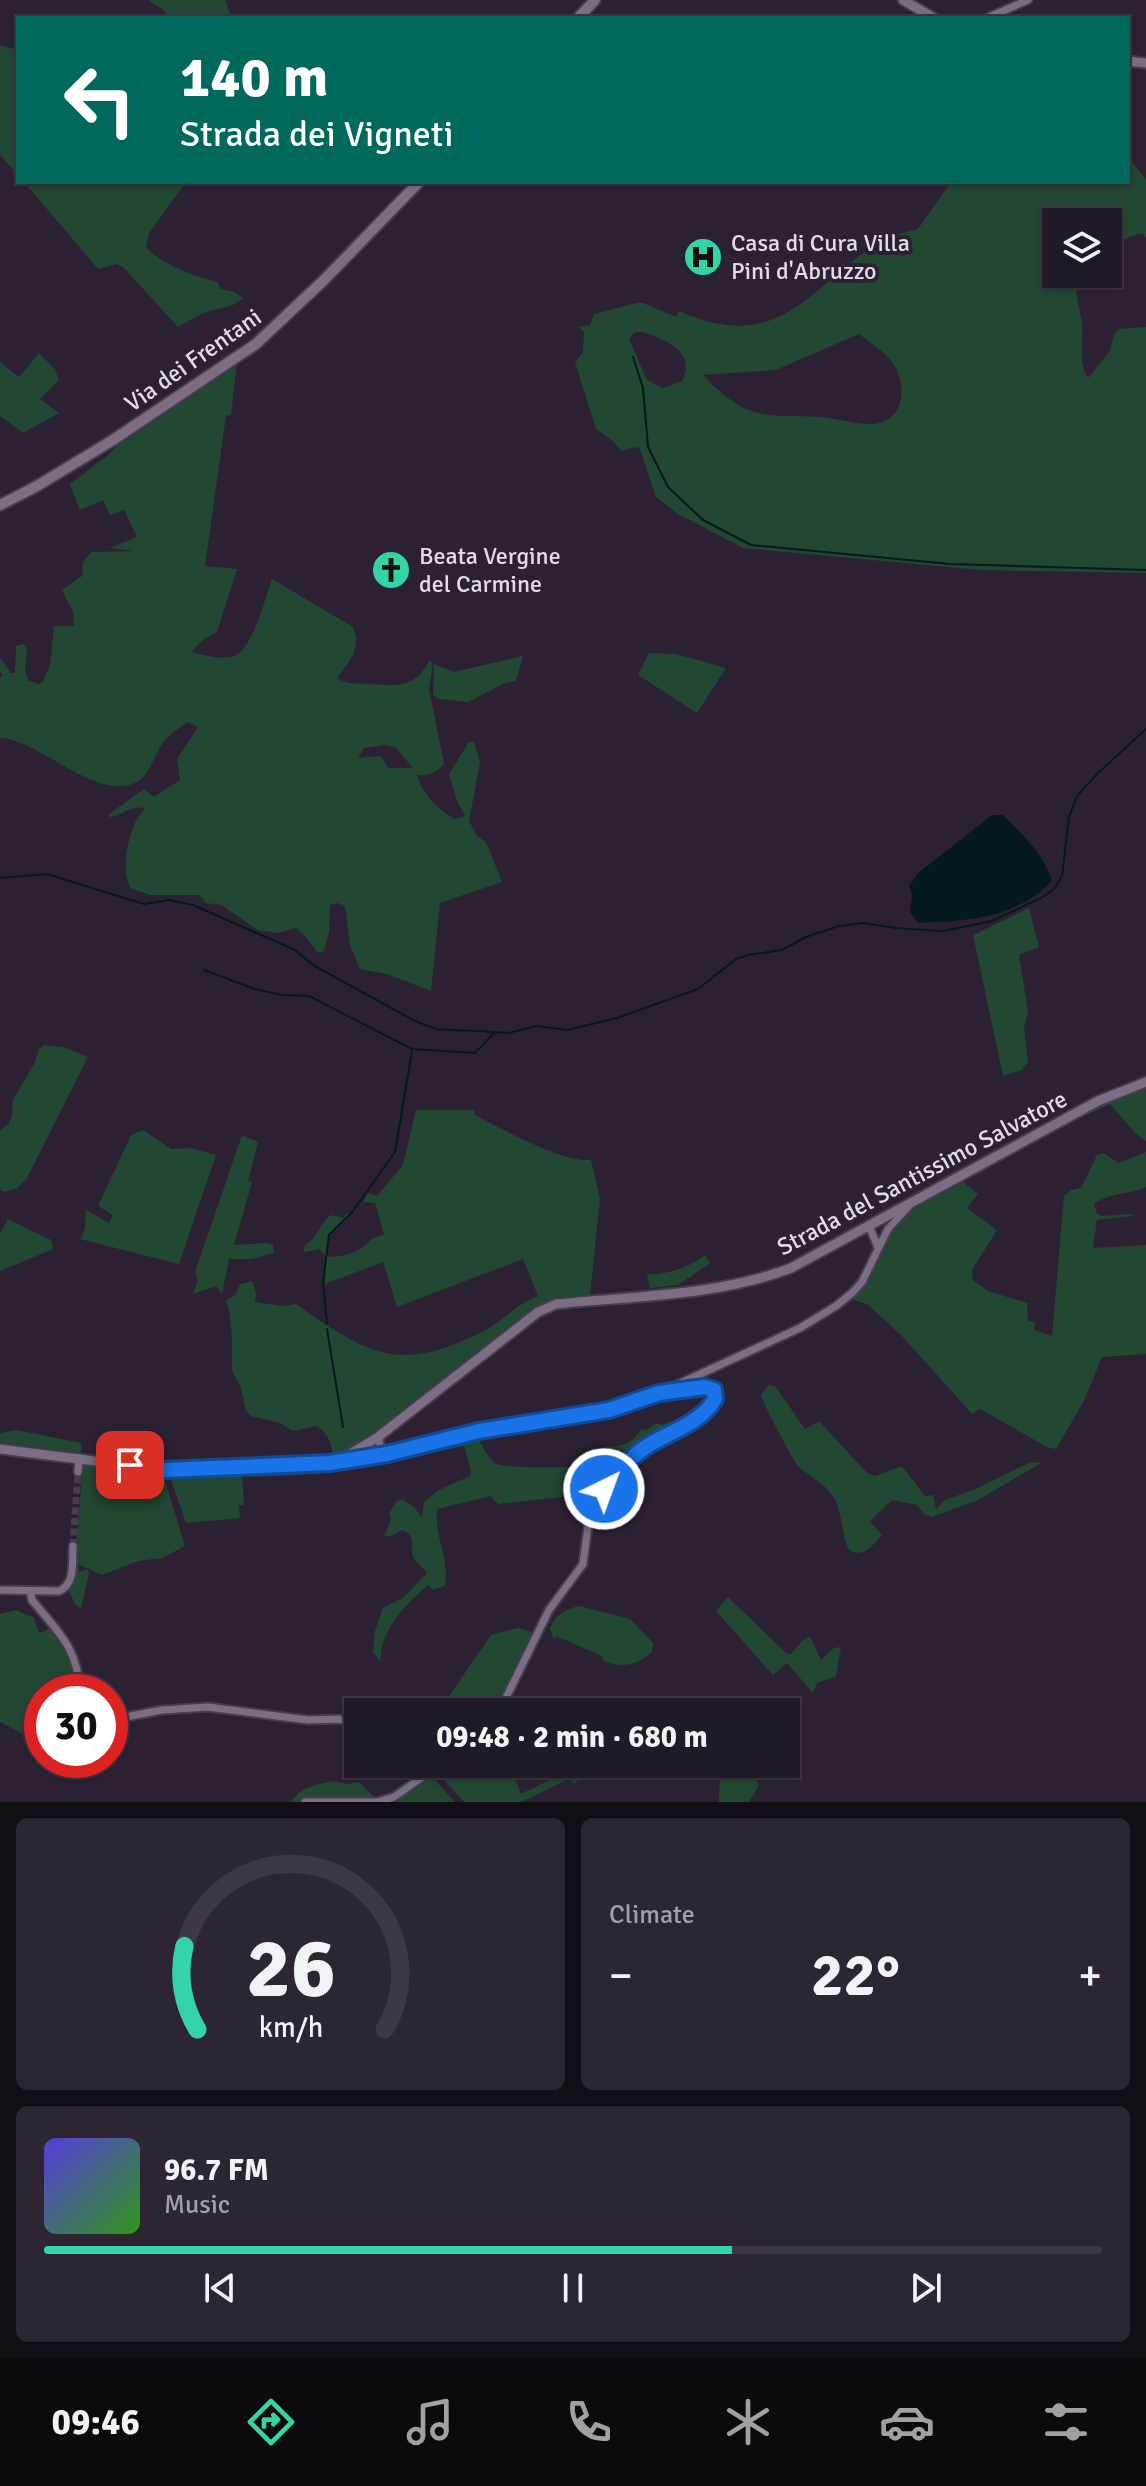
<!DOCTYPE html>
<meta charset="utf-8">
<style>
:root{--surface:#211926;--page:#2d2632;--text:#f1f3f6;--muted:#a2a0a7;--line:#3e3843;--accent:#35d4a7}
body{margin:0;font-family:Signika,sans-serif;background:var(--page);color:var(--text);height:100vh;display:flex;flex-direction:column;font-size:30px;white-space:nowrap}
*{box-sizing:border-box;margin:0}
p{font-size:26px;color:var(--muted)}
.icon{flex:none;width:44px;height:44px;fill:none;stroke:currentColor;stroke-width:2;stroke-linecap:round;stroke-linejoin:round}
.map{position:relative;height:1802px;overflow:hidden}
.side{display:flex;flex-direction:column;gap:16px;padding:16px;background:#120e15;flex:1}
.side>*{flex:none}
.guide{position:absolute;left:16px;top:16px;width:1114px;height:168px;border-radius:0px;box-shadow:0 2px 6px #0004,0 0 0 2px var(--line);background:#00695c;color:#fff;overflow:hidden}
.controls{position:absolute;left:1042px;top:208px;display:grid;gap:16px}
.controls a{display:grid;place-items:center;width:80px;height:80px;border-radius:0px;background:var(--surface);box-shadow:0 2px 6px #0004,0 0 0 2px var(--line);font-size:40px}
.speed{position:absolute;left:24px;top:1674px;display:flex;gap:16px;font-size:40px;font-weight:700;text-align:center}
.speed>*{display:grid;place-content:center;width:104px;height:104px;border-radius:50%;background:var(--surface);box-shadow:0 2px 6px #0004,0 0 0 2px var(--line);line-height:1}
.speed .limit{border:12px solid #d22;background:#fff;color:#111}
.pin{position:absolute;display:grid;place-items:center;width:68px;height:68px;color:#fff;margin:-34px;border-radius:16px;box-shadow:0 4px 12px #0006}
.me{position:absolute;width:88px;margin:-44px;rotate:42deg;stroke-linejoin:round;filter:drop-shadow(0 0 6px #0008)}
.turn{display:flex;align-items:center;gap:28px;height:168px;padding:0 32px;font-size:36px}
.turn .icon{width:104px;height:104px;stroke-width:2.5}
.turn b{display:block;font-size:56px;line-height:68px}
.big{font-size:60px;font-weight:700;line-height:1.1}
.side .tile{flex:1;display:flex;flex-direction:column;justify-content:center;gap:12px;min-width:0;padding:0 28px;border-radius:12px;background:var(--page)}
.side .dial{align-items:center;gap:0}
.dial svg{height:208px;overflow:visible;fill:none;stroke:var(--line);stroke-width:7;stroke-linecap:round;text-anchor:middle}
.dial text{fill:var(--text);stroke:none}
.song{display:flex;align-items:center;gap:24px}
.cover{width:96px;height:96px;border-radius:12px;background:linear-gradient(135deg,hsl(250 70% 55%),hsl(110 70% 35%))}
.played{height:8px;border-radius:4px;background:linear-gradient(90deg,var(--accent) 65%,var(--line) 65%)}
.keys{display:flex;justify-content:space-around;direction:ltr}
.heat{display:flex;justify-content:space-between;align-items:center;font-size:44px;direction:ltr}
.side .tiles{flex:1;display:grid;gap:16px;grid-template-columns:1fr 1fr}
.tile:last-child{grid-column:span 2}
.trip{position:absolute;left:344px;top:1698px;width:456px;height:80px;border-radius:0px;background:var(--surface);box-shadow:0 2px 6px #0004,0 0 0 2px var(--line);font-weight:700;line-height:80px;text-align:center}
.dock{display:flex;height:128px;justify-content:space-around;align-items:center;background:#0d0a0f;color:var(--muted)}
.dock .icon{width:56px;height:56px}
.dock .current{color:var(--accent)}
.dock b{font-size:36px;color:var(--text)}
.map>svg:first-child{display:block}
.green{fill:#224732;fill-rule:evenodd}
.water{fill:#041a1a}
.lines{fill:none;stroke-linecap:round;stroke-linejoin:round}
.stream{stroke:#041a1a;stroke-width:2}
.minor-tunnel{stroke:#473d4e;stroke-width:7;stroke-dasharray:7 3.5;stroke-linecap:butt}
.minor-casing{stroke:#463c4c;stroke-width:11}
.tertiary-casing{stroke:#463c4c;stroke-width:13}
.secondary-casing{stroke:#463c4c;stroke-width:14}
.minor{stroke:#7b6e84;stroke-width:7}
.tertiary{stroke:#7b6e84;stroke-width:9}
.secondary{stroke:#7b6e84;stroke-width:10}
.route-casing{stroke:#114b97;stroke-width:20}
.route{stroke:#1a73e8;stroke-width:14}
.labels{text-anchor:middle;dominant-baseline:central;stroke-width:8;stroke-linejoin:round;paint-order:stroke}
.poi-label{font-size:24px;fill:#e3dce8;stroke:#2c2133;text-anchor:start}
.street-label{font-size:24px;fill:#e3dce8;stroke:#2c2133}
</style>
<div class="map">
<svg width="1146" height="1802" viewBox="0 0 1146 1802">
<rect width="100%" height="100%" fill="#2c2133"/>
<!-- green -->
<path class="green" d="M 148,0 L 225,0 L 230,14 L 239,18 L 170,18 L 162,9 Z
M 0,45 L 18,50 L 18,175 L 0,155 Z
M 1128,158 L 1146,179 L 1146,238 L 1143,234 L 1138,234 L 1108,246 L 1108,222 L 1056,222 L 1056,274 L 1081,274 C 1071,292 1081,307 1082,326 C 1084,345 1077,361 1088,378 L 1110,351 L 1114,334 L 1119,329 L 1146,327 L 1146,573 L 981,570 L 743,548 L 678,514 L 656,497 L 640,449 L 635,447 L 621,451 L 612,440 L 596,429 L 575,362 L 583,353 L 584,332 L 579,327 L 590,325 L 594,314 L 636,303 L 643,303 L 676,317 L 679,311 C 803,367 822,247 918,229 L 951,182 L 1128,182 ZM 642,332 C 665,339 697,352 682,381 L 663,388 L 647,380 L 629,339 L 634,333 ZM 859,334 C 869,342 884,351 892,362 C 908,383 905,421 874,424 C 856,425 837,418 819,417 C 795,415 769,419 746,409 C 728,400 716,389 703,375 L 776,370 Z
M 24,182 L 186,182 L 149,233 L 146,247 C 163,266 194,276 218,282 L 220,289 L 234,292 L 243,298 L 233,305 L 203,313 L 178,327 L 123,267 L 117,264 L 98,269 Z
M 39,353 L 55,369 L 59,380 L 40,399 L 59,413 L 23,433 L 0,416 L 0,362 L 19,377 Z
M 237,362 L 231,415 L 226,416 L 205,566 L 237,569 L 217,632 L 204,639 L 191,652 C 203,655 222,660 234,656 C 253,650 265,597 272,579 L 353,627 C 362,649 350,660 337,678 C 350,686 359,683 374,684 C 399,687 417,686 429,661 L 433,663 L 429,689 L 444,764 C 436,772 427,778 417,774 C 421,793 438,809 454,819 L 465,816 L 457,801 L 449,774 L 469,742 L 474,742 L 480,762 L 469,821 L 477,836 L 486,842 L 502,882 L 440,903 L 431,991 L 387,974 L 360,969 L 350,945 L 345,906 L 337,903 L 330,905 L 329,932 L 324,951 L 318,953 L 306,937 L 296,928 L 277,933 L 258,930 L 221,905 L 206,903 L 199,895 L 150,895 L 131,888 C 121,872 127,841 134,825 C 137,818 141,814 145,809 C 133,803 122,816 109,817 L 109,814 L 144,789 L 154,797 L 180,780 L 177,759 L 198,727 L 188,722 C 179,728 171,733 164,741 C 155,753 150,775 137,782 C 96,803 40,739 0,738 L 0,678 L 3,675 L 0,672 L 0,658 L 11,673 L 15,673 L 16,646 L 24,644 L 27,649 L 25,670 L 28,680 L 38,684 L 43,682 L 50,665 L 54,626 L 74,626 L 73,612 L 62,590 L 82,576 L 83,562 L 91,552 L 134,551 L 110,548 L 137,537 L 124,510 L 110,515 L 103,500 L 80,510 L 70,484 L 108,455 L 126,437 ZM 385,745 L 395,747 L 413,768 L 388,768 L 381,756 L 358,758 L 364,748 Z
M 649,653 L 676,654 L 726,668 L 697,713 L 638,675 Z
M 523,656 L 516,681 L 505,683 L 468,702 L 439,699 L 433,695 L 434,664 L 454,672 Z
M 1029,908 L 1039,947 L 1019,955 L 1028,1012 L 1024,1027 L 1028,1062 L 1022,1070 L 1003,1076 L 973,935 Z
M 45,1045 L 63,1047 L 88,1057 L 27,1178 L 17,1188 L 5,1192 L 0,1190 L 0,1130 L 8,1125 L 12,1116 L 13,1100 L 34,1064 L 39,1049 Z
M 1146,1086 L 1146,1141 L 1136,1134 L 1110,1104 L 1067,1124 L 1066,1122 L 1094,1107 Z
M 416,1110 L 474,1110 L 475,1115 C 502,1129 561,1162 591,1160 L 600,1199 L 590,1295 L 558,1299 L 539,1306 L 369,1437 L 333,1456 C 331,1443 328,1432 316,1426 L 293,1431 L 280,1423 L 251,1416 L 246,1410 L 241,1388 L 232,1370 L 232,1337 L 229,1309 L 225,1301 L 235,1295 L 240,1284 L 252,1281 L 256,1293 L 255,1302 L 282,1306 L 296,1304 C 355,1345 392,1374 464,1340 C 473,1336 484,1332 492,1326 C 508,1316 519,1303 538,1296 L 523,1259 L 397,1307 L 383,1262 L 325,1284 L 326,1256 L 319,1249 L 303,1252 L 305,1245 C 318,1238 319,1224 331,1215 L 343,1218 L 347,1213 L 350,1215 L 330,1236 L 327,1256 C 341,1259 363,1251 371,1239 L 384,1234 L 375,1203 L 363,1202 L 368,1193 L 377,1196 L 403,1165 Z
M 143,1130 L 171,1149 L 191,1148 L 216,1155 L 179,1264 L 80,1239 L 85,1229 L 86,1210 L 109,1223 L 113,1215 L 98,1206 L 131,1135 Z
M 242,1135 L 258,1142 L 248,1181 L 252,1182 L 234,1245 L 268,1243 L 273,1245 L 274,1253 L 252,1259 L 229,1259 L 222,1294 L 216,1286 L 193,1294 L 198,1280 L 195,1272 Z
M 1146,1152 L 1146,1187 C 1129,1195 1110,1192 1094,1204 L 1097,1214 L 1102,1216 L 1131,1214 L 1133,1216 L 1097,1220 L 1093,1248 L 1146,1245 L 1146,1354 L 1102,1357 L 1084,1401 L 1056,1449 L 1047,1447 L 980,1409 L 972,1414 L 902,1336 L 867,1304 L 850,1299 L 890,1232 L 910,1205 L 958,1178 L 978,1194 L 967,1208 L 997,1230 L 972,1270 L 973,1280 L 988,1291 L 1027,1303 L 1028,1321 L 1035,1322 L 1034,1330 L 1052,1336 L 1064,1196 L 1071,1190 L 1081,1188 L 1097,1155 L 1103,1153 L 1119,1163 Z
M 8,1219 L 51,1240 L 53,1249 L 0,1271 L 0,1234 Z
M 705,1255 L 710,1263 L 678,1285 L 650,1288 L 647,1274 C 665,1276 692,1266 705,1255 Z
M 769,1385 L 775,1386 L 805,1429 L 819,1421 L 867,1473 L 875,1476 L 902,1466 L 925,1496 L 933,1495 L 936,1509 L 945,1500 L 973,1490 L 1031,1462 L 1041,1463 L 978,1500 L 932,1517 L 925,1515 L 917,1505 L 892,1500 L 870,1521 L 882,1535 C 875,1543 864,1558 851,1551 C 843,1547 842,1512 835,1499 C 824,1482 811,1478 798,1466 C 794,1462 762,1402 761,1395 Z
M 669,1422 L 681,1423 L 645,1446 L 609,1481 L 598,1468 L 603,1459 L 604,1447 C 621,1446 632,1445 641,1429 L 647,1430 L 656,1423 L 662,1425 Z
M 17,1430 L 81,1443 L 81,1453 L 0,1442 L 0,1433 Z
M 474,1433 C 482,1443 485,1455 495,1463 C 503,1469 563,1467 577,1467 L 581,1470 L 587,1494 L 498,1504 L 490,1496 L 437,1509 C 434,1537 450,1559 445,1586 L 433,1590 L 428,1585 C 407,1603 378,1632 381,1662 L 373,1652 L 375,1631 L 383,1608 L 403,1598 L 427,1573 L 413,1558 C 410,1546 417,1536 402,1530 L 391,1536 L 384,1536 L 391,1520 L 389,1513 L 397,1501 L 402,1499 L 415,1508 L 422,1518 L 424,1502 L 439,1490 L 470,1476 L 471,1471 L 464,1446 L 423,1454 L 417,1448 Z
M 372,1442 L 379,1451 L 403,1445 L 404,1453 C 382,1473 274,1478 242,1476 L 244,1505 L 239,1505 L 240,1518 L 186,1523 L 169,1474 L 345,1462 Z
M 83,1464 L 163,1474 L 185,1546 L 162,1558 L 138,1561 L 102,1575 L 78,1564 L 79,1572 L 87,1569 L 89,1573 L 81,1609 L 75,1604 L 68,1589 L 75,1562 Z
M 728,1597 L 786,1653 L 791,1654 L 802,1641 L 810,1636 L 821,1660 L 834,1648 L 841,1647 L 836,1676 L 817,1683 L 813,1693 L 787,1663 L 773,1675 L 716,1611 Z
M 579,1606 L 630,1619 L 653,1643 L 652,1652 C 636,1666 623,1668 603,1661 L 602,1656 L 556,1636 L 554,1640 L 550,1628 C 554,1615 567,1609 579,1606 Z
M 16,1610 L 34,1618 L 39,1633 L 53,1627 L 71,1659 L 73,1692 L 42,1692 L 42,1744 L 0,1722 L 0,1614 Z
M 518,1628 L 532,1632 L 510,1682 L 492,1712 L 438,1712 L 491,1635 Z
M 444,1764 L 494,1764 L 503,1775 L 515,1779 L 521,1794 L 582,1764 L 590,1770 L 574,1784 L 569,1779 L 521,1802 L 464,1802 L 438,1773 L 434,1779 L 455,1802 L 389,1802 Z
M 720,1764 L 748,1764 L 759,1785 L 749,1802 L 719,1802 Z
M 334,1781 L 347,1784 L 359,1782 L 375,1798 L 291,1802 C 300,1787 317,1784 334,1781 Z"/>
<!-- water -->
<path class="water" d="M 992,815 L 1003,815 C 1022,834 1044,854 1052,881 C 1015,919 968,921 918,923 L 910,912 L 912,895 L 909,886 L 917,874 Z"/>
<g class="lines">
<!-- stream -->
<path class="stream" d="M 633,357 L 643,388 L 648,447 L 668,487 L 703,520 L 751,545 L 950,564 L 1146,570
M 0,878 L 47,874 L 134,901 L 144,904 L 169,900 L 193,905 L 295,950 L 313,965 L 413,1020 L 436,1029 L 494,1032
M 204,970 L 255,989 L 282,995 L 309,996 L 412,1049 L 475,1053 L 495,1032 L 508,1033 L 537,1026 L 567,1030 L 617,1018 L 698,989 L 736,959 L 748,955 L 782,950 L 806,937 L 839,926 L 863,923 L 896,928 L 943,931 L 992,921 L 1043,897 L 1054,889 L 1062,876 L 1069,817 L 1077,796 L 1097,774 L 1146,729
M 327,1323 L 323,1283 L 329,1235 L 353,1211 L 395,1152 L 412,1051
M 327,1329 L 343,1427"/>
<!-- minor-tunnel -->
<path class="minor-tunnel" d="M 73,1546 L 78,1472"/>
<!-- minor casing -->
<g class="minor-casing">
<path id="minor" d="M 987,18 L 1028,0
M 869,1226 L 878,1247
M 378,1437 L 381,1449 L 387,1454 L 479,1431 L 609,1410 L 659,1393 L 800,1328 L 836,1306 L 852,1293 L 862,1282 L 888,1229 L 910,1205
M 342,1460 L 387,1454
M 78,1472 L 79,1459
M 0,1590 L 59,1591 C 76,1584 72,1561 73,1546
M 30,1591 L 32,1600 C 58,1632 78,1648 80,1692
M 499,1712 L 549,1610 L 583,1564 L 589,1519 L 604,1489 L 628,1461 L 648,1445 L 704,1412 L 715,1399 L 714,1390 L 704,1387 L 661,1393
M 110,1720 L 162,1710 L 208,1707 L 308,1720 L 339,1719 L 358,1724
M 305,1802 L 377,1802 L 394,1797 L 441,1764"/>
</g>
<!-- tertiary casing -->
<g class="tertiary-casing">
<path id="tertiary" d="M 903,0 L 934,18
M 1128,61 L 1146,63
M 0,1449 L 165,1470 L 320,1464 L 340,1460 L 378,1437 L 538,1312 L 556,1304 C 634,1296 718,1296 791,1268 L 1098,1101 L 1146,1082"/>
</g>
<!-- secondary casing -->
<g class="secondary-casing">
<path id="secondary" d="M 578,18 L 595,0
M 0,505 L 37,486 L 113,440 L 256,344 L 325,279 L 419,182"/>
</g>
<!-- minor -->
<use href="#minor" class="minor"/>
<!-- tertiary -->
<use href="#tertiary" class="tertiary"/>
<!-- secondary -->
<use href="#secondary" class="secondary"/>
</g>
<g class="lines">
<!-- route casing -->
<g class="route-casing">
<path id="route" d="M 130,1465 L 165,1470 L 330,1463 L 387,1454 L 479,1431 L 609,1410 L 659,1393 L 704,1387 L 714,1390 L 715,1399 C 700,1424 671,1431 649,1445 C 631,1456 618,1473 604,1489"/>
</g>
<!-- route -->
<use href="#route" class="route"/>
</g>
<!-- icons -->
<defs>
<g id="hospital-disc" transform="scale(2)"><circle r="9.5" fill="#35d4a7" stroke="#2c2133"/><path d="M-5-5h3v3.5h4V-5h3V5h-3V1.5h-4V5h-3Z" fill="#111"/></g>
<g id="church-disc" transform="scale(2)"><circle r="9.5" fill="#35d4a7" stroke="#2c2133"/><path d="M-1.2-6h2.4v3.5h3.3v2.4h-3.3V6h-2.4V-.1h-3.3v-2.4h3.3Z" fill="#111"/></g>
</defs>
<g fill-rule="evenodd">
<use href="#hospital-disc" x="703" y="257"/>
<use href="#church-disc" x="391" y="570"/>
</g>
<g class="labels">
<!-- poi labels -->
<g class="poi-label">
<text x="731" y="243">Casa di Cura Villa<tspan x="731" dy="28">Pini d'Abruzzo</tspan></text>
<text x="419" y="556">Beata Vergine<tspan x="419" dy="28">del Carmine</tspan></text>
</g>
<!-- street labels -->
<g class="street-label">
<text transform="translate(193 360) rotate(-35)">Via dei Frentani</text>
<text transform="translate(922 1173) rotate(-28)">Strada del Santissimo Salvatore</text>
</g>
</g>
</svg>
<div class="controls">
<a><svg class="icon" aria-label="layers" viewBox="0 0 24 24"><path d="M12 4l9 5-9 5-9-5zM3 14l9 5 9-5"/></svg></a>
</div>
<div class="speed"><div class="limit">30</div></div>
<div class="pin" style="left:130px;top:1465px;background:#d93025"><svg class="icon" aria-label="arrive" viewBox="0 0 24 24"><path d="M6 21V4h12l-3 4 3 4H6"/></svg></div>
<svg class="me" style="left:604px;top:1489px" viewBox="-20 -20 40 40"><circle r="17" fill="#1a73e8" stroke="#fff" stroke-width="3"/><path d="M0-11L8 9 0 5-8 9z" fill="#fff"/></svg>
<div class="trip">09:48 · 2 min · 680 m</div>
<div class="guide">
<div class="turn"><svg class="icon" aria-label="left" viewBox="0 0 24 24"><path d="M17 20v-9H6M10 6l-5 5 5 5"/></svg><div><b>140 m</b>Strada dei Vigneti</div></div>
</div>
</div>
<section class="side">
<div class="tiles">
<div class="tile dial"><svg viewBox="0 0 100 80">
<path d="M14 69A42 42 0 1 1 86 69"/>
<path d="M14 69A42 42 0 0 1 9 37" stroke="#35d4a7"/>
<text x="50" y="56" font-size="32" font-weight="700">26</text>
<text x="50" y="72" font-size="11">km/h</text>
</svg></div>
<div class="tile"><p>Climate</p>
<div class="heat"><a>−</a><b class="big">22°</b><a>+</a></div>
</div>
<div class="tile">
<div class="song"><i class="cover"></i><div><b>96.7 FM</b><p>Music</p></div></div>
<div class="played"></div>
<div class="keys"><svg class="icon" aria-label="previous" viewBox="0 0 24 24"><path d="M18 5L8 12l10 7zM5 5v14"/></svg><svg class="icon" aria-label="pause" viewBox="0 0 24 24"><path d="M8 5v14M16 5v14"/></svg><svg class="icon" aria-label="next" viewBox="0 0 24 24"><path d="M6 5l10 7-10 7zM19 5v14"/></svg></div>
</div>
</div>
</section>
<nav class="dock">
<b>09:46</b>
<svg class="icon current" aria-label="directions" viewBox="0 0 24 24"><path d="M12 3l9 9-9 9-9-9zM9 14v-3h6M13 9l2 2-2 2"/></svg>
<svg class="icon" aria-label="music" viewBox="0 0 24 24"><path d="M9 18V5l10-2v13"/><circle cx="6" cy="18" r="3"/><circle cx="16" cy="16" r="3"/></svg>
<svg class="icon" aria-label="phone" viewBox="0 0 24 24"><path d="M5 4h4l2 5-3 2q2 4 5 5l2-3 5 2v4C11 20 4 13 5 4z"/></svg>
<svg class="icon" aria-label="climate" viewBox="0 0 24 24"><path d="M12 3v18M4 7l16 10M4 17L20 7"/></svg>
<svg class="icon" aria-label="car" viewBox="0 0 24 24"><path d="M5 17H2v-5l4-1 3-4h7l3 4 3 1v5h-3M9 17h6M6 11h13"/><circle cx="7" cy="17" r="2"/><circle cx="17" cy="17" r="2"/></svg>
<svg class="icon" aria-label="filters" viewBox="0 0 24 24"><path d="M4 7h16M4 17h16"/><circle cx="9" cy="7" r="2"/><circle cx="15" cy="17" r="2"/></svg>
</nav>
